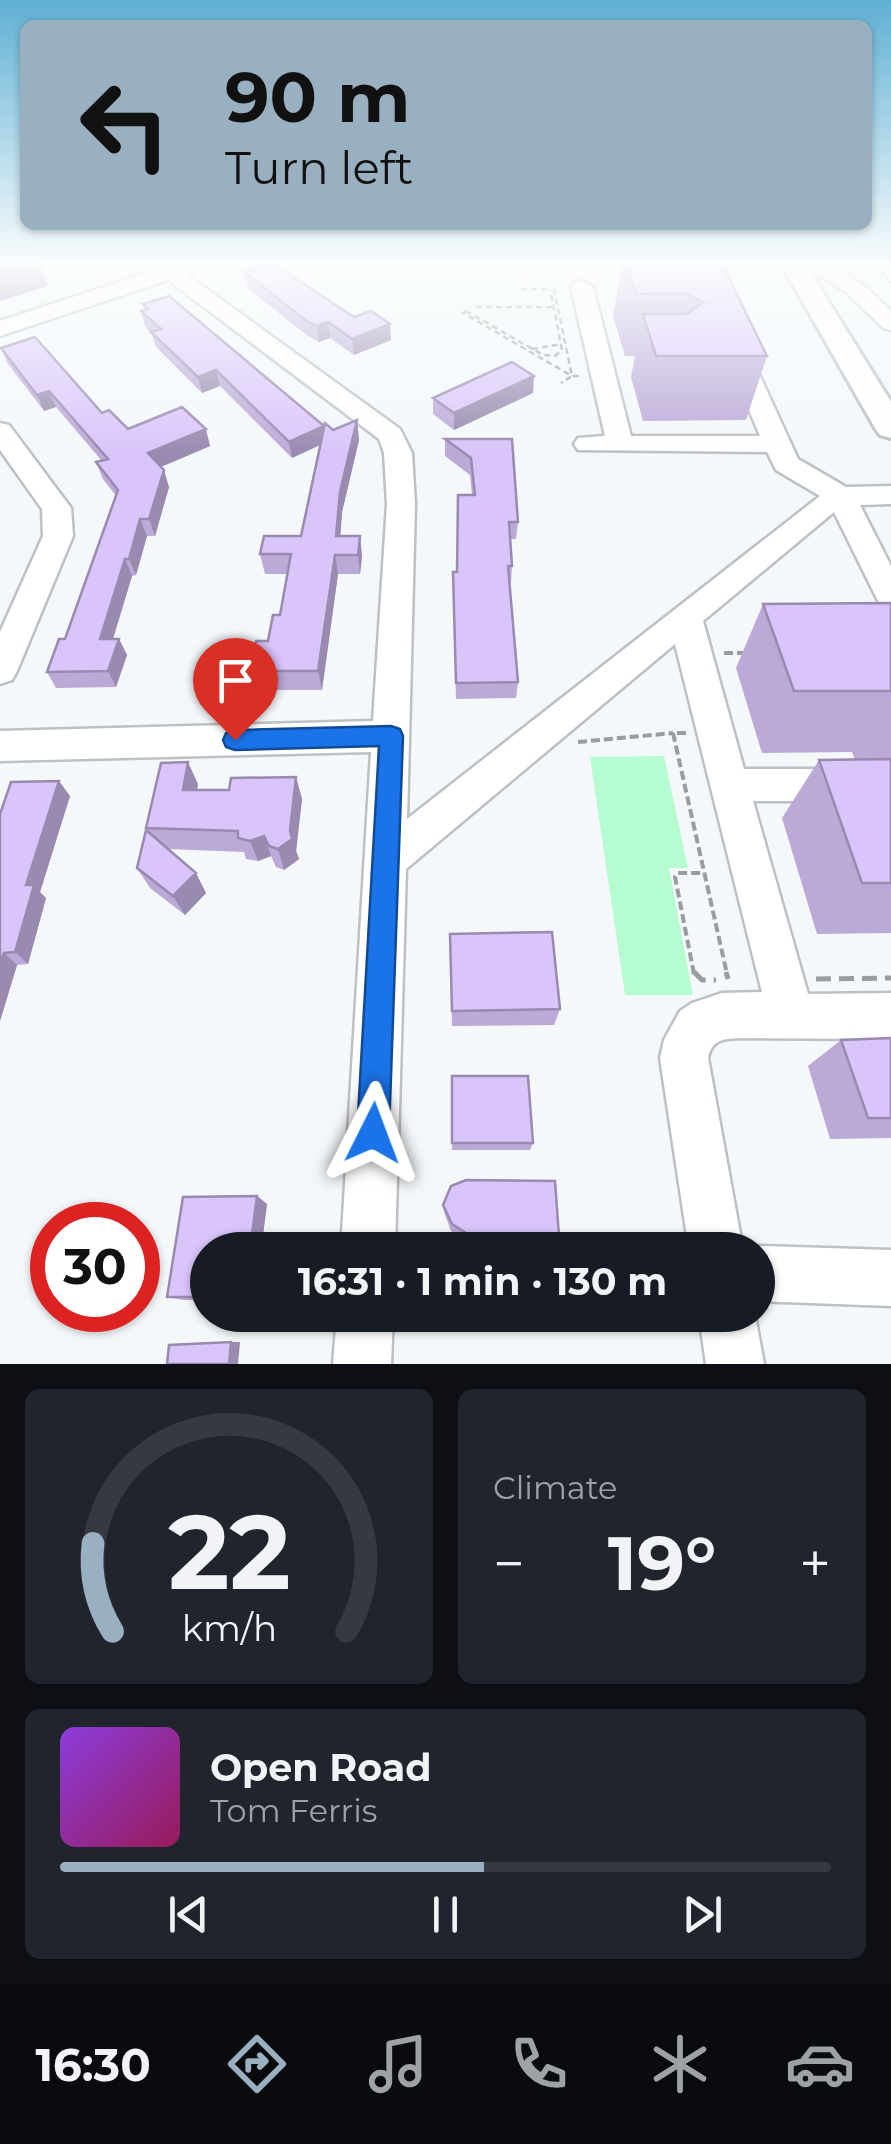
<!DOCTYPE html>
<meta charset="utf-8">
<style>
:root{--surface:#171b24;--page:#20242c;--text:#f1f3f6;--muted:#9ea1a6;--line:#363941;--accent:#99b0c0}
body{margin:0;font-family:Montserrat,sans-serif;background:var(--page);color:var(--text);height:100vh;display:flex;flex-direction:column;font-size:38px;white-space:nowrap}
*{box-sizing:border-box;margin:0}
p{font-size:32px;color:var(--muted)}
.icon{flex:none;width:55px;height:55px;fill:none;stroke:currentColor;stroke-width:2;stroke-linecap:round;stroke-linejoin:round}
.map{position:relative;height:1364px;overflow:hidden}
.side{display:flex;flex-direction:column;gap:25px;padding:25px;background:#0d0f14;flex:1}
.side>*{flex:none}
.hud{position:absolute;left:20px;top:20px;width:852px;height:210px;border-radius:15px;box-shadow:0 2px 8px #0004;background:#99b0c0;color:#111;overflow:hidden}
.speed{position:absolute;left:30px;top:1202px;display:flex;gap:20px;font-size:50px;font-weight:700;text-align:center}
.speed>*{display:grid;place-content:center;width:130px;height:130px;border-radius:50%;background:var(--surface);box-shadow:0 2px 8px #0004;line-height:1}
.speed .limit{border:15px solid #d22;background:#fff;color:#111}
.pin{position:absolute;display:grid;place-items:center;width:85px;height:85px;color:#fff;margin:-102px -42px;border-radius:50% 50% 50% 0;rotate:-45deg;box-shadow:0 0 10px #0007}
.pin .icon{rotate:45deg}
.me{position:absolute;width:110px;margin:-55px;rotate:3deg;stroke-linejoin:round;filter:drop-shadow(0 0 8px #0008)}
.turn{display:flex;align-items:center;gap:35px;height:210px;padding:0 40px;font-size:45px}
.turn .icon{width:130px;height:130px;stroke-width:2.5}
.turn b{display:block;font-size:70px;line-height:85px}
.big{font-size:75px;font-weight:700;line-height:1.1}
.side .widget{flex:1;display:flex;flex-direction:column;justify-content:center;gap:15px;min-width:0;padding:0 35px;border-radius:15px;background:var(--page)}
.side .dial{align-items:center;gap:0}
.dial svg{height:260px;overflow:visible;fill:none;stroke:var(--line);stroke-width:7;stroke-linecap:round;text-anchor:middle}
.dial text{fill:var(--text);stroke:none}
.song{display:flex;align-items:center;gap:30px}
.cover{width:120px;height:120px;border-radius:15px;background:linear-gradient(135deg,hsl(270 70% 55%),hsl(330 70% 35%))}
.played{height:10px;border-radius:5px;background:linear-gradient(90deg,var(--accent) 55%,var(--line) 55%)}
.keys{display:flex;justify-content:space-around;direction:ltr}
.heat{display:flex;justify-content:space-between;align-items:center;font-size:55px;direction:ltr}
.side .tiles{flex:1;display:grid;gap:25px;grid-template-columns:1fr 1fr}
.widget:last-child{grid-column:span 2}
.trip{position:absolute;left:190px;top:1232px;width:585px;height:100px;border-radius:50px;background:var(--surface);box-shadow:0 2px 8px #0004;font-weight:700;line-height:100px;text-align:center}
.dock{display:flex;height:160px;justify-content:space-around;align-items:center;background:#090b0e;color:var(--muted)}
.dock .icon{width:70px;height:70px}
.dock .on{color:var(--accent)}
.dock b{font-size:45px;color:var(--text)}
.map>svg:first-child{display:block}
.green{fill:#b6fcd1}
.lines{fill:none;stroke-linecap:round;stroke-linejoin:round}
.minor-casing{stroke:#bdc0c4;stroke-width:5}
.major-casing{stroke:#bdc0c4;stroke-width:6}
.path-far2{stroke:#9a9d9f;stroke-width:2.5;stroke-dasharray:6 4;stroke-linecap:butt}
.path-far1{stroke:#9a9d9f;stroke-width:4;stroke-dasharray:9 4;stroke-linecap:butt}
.path{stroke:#9a9d9f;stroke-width:5;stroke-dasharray:15 8;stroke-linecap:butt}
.minor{fill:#fff;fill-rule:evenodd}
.major{fill:#fff;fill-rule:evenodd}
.wall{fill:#bba9d8}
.shaded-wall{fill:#998ab0}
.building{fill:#dac5fb;stroke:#998ab0;stroke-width:2.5}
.route{fill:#1a73e8;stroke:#114b97;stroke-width:2.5}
</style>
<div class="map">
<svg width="891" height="1364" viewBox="0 0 891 1364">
<rect width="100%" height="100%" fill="#f4f8fb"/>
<!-- green -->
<path class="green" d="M 664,756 L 688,868 L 669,868 L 693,995 L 625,995 L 590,757 Z"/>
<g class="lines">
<!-- minor casing -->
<g class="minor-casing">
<path id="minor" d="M 181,262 L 211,262 L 186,274 L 400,429 L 412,453 L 415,504 L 407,819 L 820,496 L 776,470 L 767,452 L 578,450 L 574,444 L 578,438 L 605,436 L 571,287 L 574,282 L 582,281 L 593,287 L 631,436 L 760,436 L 725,352 L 737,345 L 749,352 L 798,459 L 846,487 L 891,486 L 891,504 L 860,505 L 891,566 L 891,608 L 880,605 L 834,512 L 703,621 L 744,769 L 825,769 L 839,773 L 844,785 L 839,797 L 825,801 L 753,801 L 808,994 L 891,993 L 891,1039 L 739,1038 C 722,1039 712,1040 708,1058 L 743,1250 L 689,1250 L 660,1058 L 664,1040 L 680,1011 L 692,1003 L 722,993 L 762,992 L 675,644 L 406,869 L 395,1250 L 341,1250 L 371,752 L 0,761 L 0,731 L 373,721 L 387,504 L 384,453 L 379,439 L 168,280 L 0,336 L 0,321 Z
M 799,262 C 841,262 862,283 891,311 L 891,330 L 883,328 L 846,292 Z
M 0,423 L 9,425 L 71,508 L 73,536 L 17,671 L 12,680 L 0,684 L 0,632 L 43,536 L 42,509 L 0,450 Z
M 758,1246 L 891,1250 L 891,1306 L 758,1301 L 758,1250 L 749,1250 Z
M 337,1315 L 393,1315 L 391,1364 L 333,1364 Z
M 699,1315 L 755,1315 L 764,1364 L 706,1364 Z"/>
</g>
<!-- major casing -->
<g class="major-casing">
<path id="major" d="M 780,262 L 804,262 L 891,402 L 891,438 L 880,435 L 875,428 Z"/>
</g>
<!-- path-far2 -->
<path class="path-far2" d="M 875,262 L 891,284
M 521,289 L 551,289
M 554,289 L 572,376 L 561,383
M 476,307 L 556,307
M 466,311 L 543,355 L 555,356 L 562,350 L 550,289
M 466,311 L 463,313 L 572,376 L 581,376
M 532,349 L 562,344"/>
<!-- path-far1 -->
<path class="path-far1" d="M 724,653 L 745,653
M 686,733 L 673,733 L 727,974
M 578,742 L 673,733
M 694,974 L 675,877 L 678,873 L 704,873"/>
<!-- path -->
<path class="path" d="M 694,972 L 702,980 L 716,980
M 726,972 L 728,979
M 816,979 L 891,978"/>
<!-- minor -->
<use href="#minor" class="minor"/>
<!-- major -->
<use href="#major" class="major"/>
</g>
<!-- wall -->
<path class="wall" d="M 603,262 L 721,262 L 767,356 L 746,420 L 643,421 L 631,377 L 635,356 L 625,356 L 613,316 L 622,263 L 603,263 Z
M 244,272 L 354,317 L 391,340 L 354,355 L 330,338 L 319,342 L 308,336 L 247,288 Z
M 143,304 L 324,426 L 333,430 L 357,420 L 359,440 L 342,512 L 340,536 L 362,556 L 360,574 L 338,574 L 322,690 L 267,690 L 265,682 L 257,682 L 252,663 L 268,641 L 280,615 L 287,574 L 265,574 L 260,554 L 301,536 L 320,445 L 292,458 L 220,386 L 202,393 L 156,347 L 151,332 L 145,327 L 141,311 L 145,310 Z
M 1,348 L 128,429 L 210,446 L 160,467 L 169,487 L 155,536 L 147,536 L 136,575 L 132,576 L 113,639 L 119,639 L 127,655 L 116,687 L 56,688 L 47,672 L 65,639 L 116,496 L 103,479 L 96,462 L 102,461 L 56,407 L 44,411 L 8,364 Z
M 533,393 L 454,430 L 433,414 L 433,398 Z
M 445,439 L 512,439 L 518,522 L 516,539 L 511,539 L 512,566 L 511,583 L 509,583 L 518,682 L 516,698 L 456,699 L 453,589 L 472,495 L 470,475 L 445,456 Z
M 891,603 L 891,933 L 817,934 L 782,818 L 819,760 L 855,760 L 852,752 L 762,753 L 736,668 L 763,604 Z
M 296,777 L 302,799 L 296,851 L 299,859 L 284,870 L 276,867 L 271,856 L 258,861 L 246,859 L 244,852 L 168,849 L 206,893 L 185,915 L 150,888 L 137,868 L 149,833 L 146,828 L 198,784 L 197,790 L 229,790 Z
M 70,796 L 40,892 L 46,898 L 28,964 L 17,965 L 0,1021 L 0,814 Z
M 450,934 L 560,1009 L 554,1025 L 452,1026 Z
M 891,1038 L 891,1138 L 830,1139 L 808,1066 L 841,1040 Z
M 452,1076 L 533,1143 L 530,1150 L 452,1150 Z
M 257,1196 L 267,1204 L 261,1250 L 208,1250 L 208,1300 L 183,1300 L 167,1297 L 183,1197 Z
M 443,1205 L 560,1250 L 465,1250 L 465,1240 L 451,1231 L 444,1212 Z"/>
<!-- shaded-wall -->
<path class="shaded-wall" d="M 0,262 L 39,262 L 48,286 L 0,301 Z
M 328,322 L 330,338 L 319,342 L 317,326 Z
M 390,324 L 391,340 L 354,355 L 352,339 Z
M 216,370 L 220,386 L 202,393 L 198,377 Z
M 534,376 L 533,393 L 454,430 L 454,413 Z
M 49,391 L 56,407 L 44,411 L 37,395 Z
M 357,420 L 359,440 L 342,512 L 339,556 L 336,536 L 340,492 Z
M 324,426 L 326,442 L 292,458 L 289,442 Z
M 206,429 L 210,446 L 154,470 L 148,453 Z
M 164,470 L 169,487 L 155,536 L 149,519 Z
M 140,519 L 147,536 L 136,575 L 129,559 Z
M 360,536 L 362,556 L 360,574 L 358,555 Z
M 335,555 L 338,574 L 322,690 L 318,671 Z
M 125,559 L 132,576 L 108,655 L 100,639 Z
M 119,639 L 127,655 L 116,687 L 108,671 Z
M 188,762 L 198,784 L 193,811 L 183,790 Z
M 296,777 L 302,799 L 296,851 L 299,859 L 284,870 L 278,849 L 290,830 Z
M 59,781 L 70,796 L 40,892 L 46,898 L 28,964 L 15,952 L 26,885 Z
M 264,836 L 271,856 L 258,861 L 250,841 Z
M 196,873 L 206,893 L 185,915 L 173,896 Z
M 4,953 L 17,965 L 0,1021 L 0,965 Z
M 257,1196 L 267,1204 L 261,1250 L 250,1250 Z
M 231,1342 L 240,1342 L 238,1364 L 229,1364 Z"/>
<!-- building -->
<path class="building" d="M 626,262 L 721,262 L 767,356 L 656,356 L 643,314 L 687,314 L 703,302 L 686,293 L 636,294 Z
M 272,263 L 354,317 L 371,311 L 390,324 L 352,339 L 328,322 L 317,326 L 305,320 L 244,272 Z
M 169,296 L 324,426 L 289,442 L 216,370 L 198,377 L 151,332 L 161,329 L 141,311 L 148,309 L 143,304 Z
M 35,337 L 102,413 L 109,410 L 128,429 L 182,407 L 206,429 L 148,453 L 164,470 L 149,519 L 140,519 L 129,559 L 125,559 L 100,639 L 119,639 L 108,671 L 47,672 L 59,639 L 65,639 L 118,490 L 96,462 L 108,459 L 49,391 L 37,395 L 1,348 Z
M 512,362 L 534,376 L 454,413 L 433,398 Z
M 357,420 L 340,492 L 336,536 L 360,536 L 358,555 L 335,555 L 318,671 L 262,671 L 264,663 L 252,663 L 256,641 L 268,641 L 273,615 L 280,615 L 291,554 L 260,554 L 264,536 L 301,536 L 325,423 L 333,430 Z
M 445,439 L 512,439 L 518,522 L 509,522 L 512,566 L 508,566 L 518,682 L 456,683 L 453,572 L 457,572 L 458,495 L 475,495 L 471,458 Z
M 891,603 L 891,691 L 794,691 L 763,604 Z
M 891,759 L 891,883 L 862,883 L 819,760 Z
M 188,762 L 183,790 L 229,790 L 231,778 L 296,777 L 290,830 L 292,839 L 278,849 L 269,846 L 264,836 L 250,841 L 238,838 L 238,831 L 146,828 L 161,763 Z
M 59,781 L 26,885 L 34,885 L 15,952 L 4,953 L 0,965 L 0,814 L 11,782 Z
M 146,830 L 196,873 L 173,896 L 137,868 Z
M 552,932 L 560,1009 L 452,1011 L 450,934 Z
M 891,1038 L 891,1118 L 868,1118 L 841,1040 Z
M 452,1076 L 528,1076 L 533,1143 L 452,1143 Z
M 466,1180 L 555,1181 L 560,1250 L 466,1250 L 466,1233 L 452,1224 L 443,1205 L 451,1186 Z
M 257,1196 L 250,1250 L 208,1250 L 208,1297 L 167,1297 L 183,1197 Z
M 231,1342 L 229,1364 L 167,1364 L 169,1345 Z"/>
<!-- sky -->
<linearGradient id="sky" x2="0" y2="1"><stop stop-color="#5fb0d4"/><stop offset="0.58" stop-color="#fafcfd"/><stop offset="1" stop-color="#fafcfd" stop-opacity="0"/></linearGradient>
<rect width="891" height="453" fill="url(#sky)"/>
<!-- route -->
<path class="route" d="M 391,726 L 400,729 L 403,736 L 389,1133 L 385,1145 L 373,1149 L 361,1145 L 357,1133 L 379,746 L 235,750 L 226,747 L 223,740 L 226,733 L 235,730 Z"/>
</svg>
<div class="speed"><div class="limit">30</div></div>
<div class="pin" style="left:235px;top:740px;background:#d93025"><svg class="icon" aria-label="arrive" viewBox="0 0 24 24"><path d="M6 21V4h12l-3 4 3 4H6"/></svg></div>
<svg class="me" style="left:373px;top:1133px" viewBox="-20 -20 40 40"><path d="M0-17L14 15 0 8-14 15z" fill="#1a73e8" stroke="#fff" stroke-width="4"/></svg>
<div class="trip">16:31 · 1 min · 130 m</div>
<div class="hud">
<div class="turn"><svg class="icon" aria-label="left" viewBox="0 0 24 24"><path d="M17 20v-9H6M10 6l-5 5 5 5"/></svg><div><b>90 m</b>Turn left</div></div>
</div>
</div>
<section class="side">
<div class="tiles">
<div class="widget dial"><svg viewBox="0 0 100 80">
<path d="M14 69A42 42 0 1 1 86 69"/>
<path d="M14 69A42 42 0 0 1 8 42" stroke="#99b0c0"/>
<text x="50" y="56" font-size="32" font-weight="700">22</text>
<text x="50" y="72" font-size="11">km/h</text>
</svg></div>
<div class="widget"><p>Climate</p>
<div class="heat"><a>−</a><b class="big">19°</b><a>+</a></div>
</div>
<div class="widget">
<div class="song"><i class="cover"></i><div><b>Open Road</b><p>Tom Ferris</p></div></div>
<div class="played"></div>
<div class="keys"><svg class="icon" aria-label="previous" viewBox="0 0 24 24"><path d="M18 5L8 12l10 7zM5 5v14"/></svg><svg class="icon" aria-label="pause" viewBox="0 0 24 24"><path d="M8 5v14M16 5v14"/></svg><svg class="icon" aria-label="next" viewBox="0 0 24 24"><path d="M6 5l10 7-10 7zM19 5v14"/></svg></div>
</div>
</div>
</section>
<nav class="dock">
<b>16:30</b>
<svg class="icon on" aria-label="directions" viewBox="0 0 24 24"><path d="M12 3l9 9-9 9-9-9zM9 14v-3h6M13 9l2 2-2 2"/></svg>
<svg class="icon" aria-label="music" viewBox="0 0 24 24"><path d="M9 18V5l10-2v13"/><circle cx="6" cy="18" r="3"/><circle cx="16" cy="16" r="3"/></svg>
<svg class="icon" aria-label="phone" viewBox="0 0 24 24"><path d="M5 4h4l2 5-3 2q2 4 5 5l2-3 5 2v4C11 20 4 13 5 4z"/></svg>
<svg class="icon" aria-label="climate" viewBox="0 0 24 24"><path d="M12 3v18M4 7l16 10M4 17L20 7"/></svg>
<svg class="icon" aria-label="car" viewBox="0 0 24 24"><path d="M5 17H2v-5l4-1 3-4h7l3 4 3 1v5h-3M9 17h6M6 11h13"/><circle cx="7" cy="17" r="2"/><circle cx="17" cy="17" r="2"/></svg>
</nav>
